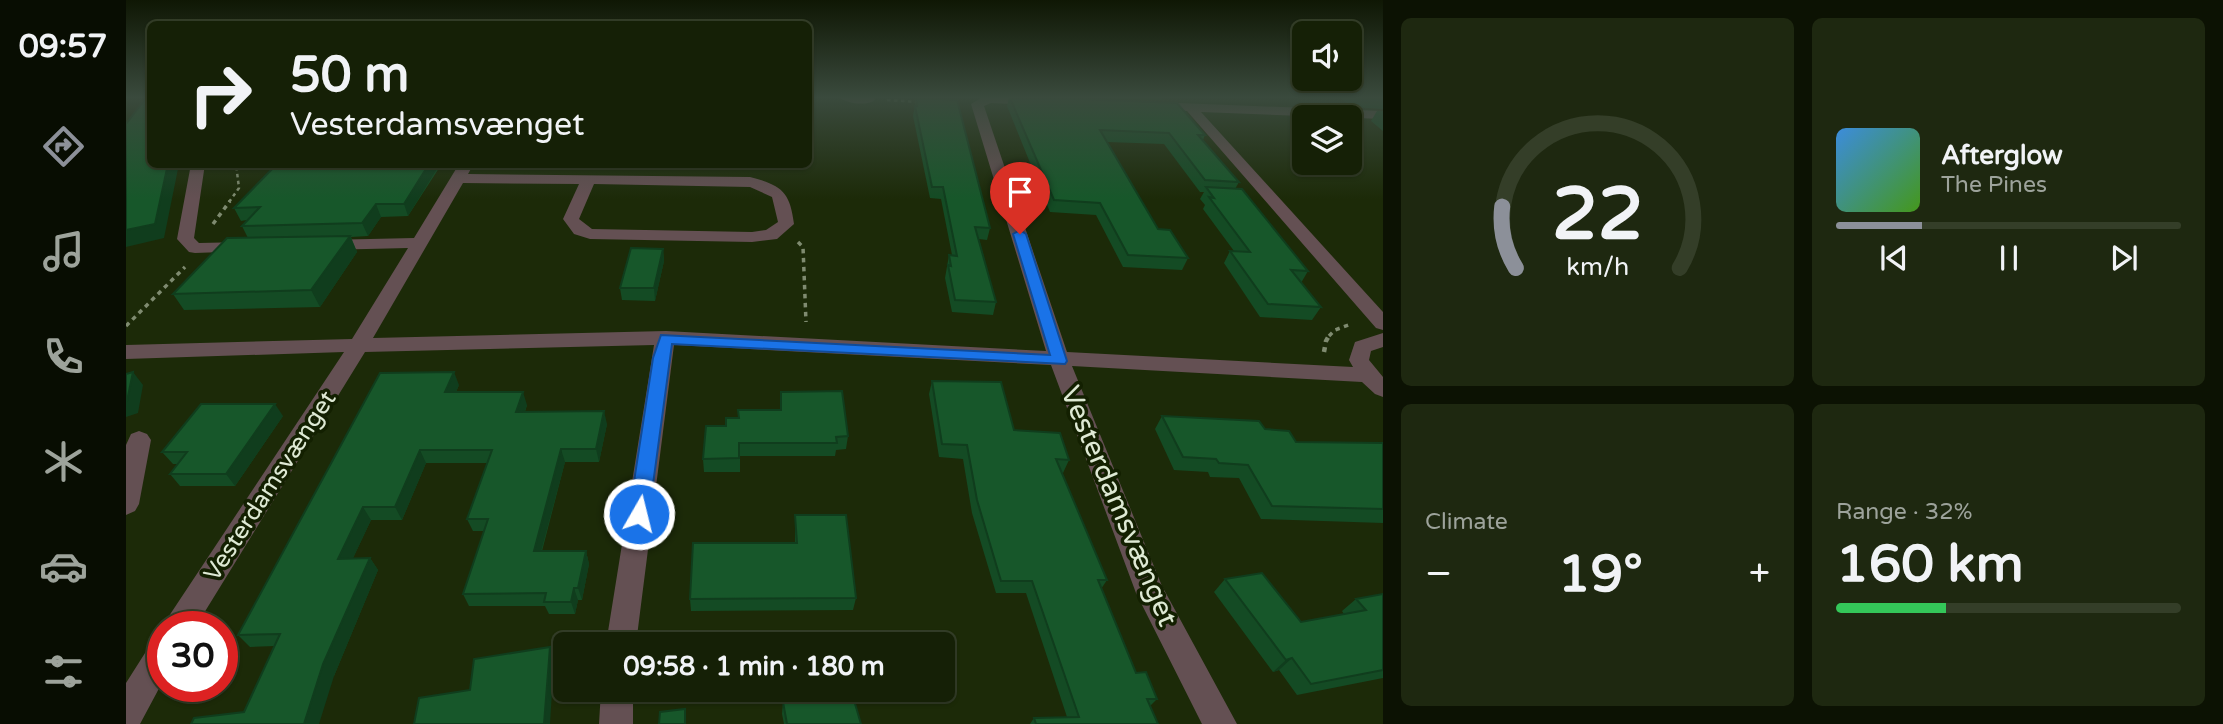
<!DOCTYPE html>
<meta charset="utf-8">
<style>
:root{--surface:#152006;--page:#1e2810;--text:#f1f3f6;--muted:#9da39b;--line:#343e28;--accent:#8c9099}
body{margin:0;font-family:"Varela Round",sans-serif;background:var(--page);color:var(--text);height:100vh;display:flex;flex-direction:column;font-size:26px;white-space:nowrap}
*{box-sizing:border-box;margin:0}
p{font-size:23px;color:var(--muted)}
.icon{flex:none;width:38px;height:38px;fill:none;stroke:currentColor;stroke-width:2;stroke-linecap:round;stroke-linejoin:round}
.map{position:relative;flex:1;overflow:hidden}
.details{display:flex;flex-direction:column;gap:18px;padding:18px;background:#0c1203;width:840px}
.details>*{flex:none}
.hud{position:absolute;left:21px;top:21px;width:665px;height:147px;border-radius:10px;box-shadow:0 2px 5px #0004,0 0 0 2px var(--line);background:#152006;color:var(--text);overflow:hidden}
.buttons{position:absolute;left:1166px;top:21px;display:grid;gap:14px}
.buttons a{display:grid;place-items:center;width:70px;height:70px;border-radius:10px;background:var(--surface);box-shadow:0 2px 5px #0004,0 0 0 2px var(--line);font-size:35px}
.speed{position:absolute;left:21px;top:611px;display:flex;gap:14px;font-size:35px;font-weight:700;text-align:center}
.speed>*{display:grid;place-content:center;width:91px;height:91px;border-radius:50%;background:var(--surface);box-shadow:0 2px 5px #0004,0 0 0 2px var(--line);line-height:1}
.speed .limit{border:10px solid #d22;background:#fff;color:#111}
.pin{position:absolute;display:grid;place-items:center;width:60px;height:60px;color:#fff;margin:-72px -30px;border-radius:50% 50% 50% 0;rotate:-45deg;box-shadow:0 0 7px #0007}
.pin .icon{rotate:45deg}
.me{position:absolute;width:77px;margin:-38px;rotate:8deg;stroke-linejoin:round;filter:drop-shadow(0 0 5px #0008)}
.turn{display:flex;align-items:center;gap:24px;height:147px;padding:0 28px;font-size:32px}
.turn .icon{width:91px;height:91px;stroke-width:2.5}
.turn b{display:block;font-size:49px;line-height:60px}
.big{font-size:52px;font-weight:800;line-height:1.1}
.details .tile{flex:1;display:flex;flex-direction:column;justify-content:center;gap:10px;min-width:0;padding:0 24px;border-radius:10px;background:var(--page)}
.details .dial{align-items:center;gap:0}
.dial svg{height:182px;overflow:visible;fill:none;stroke:var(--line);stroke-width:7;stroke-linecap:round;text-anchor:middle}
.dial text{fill:var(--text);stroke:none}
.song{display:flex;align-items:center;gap:21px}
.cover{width:84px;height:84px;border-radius:10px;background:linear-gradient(135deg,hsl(210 70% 55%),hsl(100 70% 35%))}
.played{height:7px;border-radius:4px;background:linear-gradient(90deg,var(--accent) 25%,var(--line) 25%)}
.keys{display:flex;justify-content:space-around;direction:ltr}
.heat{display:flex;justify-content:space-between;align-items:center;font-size:38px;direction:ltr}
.charge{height:10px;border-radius:5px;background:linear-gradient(90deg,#34c759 32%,var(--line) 0)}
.details .tiles{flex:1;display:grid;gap:18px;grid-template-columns:repeat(2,1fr)}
.trip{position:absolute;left:427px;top:632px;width:402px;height:70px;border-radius:10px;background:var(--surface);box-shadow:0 2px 5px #0004,0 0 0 2px var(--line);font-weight:800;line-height:70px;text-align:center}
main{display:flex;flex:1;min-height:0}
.menu{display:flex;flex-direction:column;width:126px;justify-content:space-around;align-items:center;background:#080d02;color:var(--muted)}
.menu .icon{width:49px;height:49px}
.menu .on{color:var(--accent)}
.menu b{font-size:32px;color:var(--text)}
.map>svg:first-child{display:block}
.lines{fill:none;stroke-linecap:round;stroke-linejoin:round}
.path-far2{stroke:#7f8b70;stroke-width:2.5;stroke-dasharray:3.5 3.5;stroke-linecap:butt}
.path-far1{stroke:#7f8b70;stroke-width:3.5;stroke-dasharray:4.5 4.5;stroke-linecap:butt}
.path{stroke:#7f8b70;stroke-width:4.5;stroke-dasharray:5 5;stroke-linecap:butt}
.minor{fill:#645053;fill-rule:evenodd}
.wall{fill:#144b24}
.shaded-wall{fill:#103d1d}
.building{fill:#17572a;stroke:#103d1d;stroke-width:2}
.route{fill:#1a73e8;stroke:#114b97;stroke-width:2}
.labels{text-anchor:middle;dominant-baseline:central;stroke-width:7;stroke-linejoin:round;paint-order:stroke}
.street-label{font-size:24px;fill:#dee9d4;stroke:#132001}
.near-street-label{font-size:28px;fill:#dee9d4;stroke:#132001}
</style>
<main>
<nav class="menu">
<b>09:57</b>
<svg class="icon on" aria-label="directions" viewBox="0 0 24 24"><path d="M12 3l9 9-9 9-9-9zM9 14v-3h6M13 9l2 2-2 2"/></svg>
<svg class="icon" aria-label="music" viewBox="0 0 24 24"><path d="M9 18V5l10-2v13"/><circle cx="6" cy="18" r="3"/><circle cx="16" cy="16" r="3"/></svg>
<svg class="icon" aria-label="phone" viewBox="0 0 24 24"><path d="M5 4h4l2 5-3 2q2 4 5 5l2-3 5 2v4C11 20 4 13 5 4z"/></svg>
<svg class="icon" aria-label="climate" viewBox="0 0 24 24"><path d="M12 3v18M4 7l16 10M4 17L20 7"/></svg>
<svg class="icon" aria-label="car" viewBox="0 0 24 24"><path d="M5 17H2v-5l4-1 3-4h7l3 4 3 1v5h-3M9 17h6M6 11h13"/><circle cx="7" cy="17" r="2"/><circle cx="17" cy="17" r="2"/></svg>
<svg class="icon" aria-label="filters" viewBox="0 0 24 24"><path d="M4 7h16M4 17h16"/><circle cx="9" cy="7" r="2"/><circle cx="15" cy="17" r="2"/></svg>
</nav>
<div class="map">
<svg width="1257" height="724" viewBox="0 0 1257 724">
<rect width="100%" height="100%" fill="#1c2a08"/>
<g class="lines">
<!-- path-far2 -->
<path class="path-far2" d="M 761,100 L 795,102
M 103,202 L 113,188 L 110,164"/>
<!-- path-far1 -->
<path class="path-far1" d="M 87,224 L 104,201
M 672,242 L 677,247 L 680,322
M 0,326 L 59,267
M 1203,336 L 1209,330 L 1225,324"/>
<!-- path -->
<path class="path" d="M 1198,352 L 1200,341 L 1204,334"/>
<!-- minor -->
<path class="minor" d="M 714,98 L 748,98 L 749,100 C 741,106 722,104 714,98 Z
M 855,98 L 910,98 L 914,101 L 908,105 L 865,103 L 858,106 L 941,352 L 1227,367 L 1223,360 L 1229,342 L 1257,333 L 1257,347 L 1245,351 L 1243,360 L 1257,377 L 1257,397 L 1249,394 L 1236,382 L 946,366 L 1036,586 L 1111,724 L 1076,724 L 1010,593 L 925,365 L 548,345 L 510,644 L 480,644 L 528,345 L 239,352 L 70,626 L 39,626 L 43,616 L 218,352 L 0,359 L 0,345 L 226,339 L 282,248 L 199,250 L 190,245 L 199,240 L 288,238 L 333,164 L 345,164 L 346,167 L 342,174 L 624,177 C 655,185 664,191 668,224 L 651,239 L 626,242 L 464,239 L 448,234 L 437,219 L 453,184 L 337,183 L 247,338 L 540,331 L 920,351 L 845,104 ZM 468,184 L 624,187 L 646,197 L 652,222 L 640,230 L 626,232 L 466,229 L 453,219 Z
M 1028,102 L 1257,111 L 1257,119 L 1075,112 L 1257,312 L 1257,330 L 1250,328 L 1061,111 L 1024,109 L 1022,106 Z
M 65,164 L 79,164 L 68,238 L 73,243 L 118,242 L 124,243 L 127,247 L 124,251 L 69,253 L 63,252 L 51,239 Z
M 13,431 L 21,434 L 25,440 L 13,504 L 9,511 L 0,515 L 0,445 L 5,434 Z
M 37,638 L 37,681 L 14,724 L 0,724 L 0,683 L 26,642 Z
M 475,690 L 507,690 L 507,724 L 473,724 Z"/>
</g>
<!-- wall -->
<path class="wall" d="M 790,98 L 864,228 L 861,240 L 853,239 L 870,302 L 867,315 L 826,312 L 819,278 L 823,255 L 826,255 L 815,199 L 804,198 L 787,116 Z
M 883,98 L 928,98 L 1079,135 L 1077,140 L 1113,182 L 1109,189 L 1182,271 L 1175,283 L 1195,307 L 1186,320 L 1134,317 L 1098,263 L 1104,251 L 1108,251 L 1077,209 L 1079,205 L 1074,199 L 1078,192 L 1074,192 L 1038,144 L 981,142 L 1032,229 L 1062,258 L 1056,270 L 997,267 L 970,215 L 924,212 L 881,106 Z
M 962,98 L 1037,98 L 1036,100 Z
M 1214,98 L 1257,98 L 1257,109 L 1226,107 Z
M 1251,111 L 1257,111 L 1257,131 L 1245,121 Z
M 509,164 L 543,164 L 542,166 Z
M 315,165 L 282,216 L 255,217 L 242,236 L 225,237 L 231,252 L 194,307 L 58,310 L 47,294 L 122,238 L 116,226 L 121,220 L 115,221 L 108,208 Z
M 537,249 L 538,261 L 529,301 L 496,300 L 494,288 Z
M 806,381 L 888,430 L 943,460 L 937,473 L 936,473 L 981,580 L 975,589 L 1010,673 L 1031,699 L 1024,706 L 1032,724 L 904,724 L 908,718 L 941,717 L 900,593 L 870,593 L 846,513 L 837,459 L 813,457 L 803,394 Z
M 333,385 L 330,392 L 401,405 L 399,412 L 481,424 L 473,462 L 439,462 L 416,551 L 460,551 L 463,564 L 456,600 L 452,600 L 449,614 L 423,614 L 419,606 L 343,606 L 337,594 L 358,531 L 347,531 L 341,519 L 361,463 L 300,463 L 276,520 L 245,520 L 227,558 L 244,558 L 252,570 L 208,676 L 118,712 L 149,646 L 124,647 L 112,635 Z
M 655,392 L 722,436 L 720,449 L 710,450 L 709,456 L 614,456 L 614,472 L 578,472 L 577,459 L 600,426 L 654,410 Z
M 157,416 L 109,486 L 54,486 L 44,474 L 52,464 L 47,464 L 36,452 Z
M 1036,416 L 1139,429 L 1170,442 L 1257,443 L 1257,523 L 1135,519 L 1113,478 L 1084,477 L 1082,472 L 1048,470 L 1029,429 Z
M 669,515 L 730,598 L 727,610 L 565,611 L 564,599 L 669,543 Z
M 1099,579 L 1175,622 L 1218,614 L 1216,611 L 1230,599 L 1257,594 L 1257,678 L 1171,695 L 1153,670 L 1147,672 L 1088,592 Z
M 657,702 L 735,724 L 658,724 L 656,714 Z"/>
<!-- shaded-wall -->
<path class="shaded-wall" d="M 42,164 L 53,164 L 38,238 L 0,247 L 0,230 Z
M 303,164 L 314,164 L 282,216 L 278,204 Z
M 250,204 L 255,217 L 242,236 L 236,223 Z
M 224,236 L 231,252 L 194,307 L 185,290 Z
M 537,249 L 538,261 L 529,301 L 528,288 Z
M 7,372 L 17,385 L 12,413 L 0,417 L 0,401 Z
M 328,372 L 333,385 L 324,405 L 319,392 Z
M 397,392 L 401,405 L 394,425 L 390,412 Z
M 149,404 L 157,416 L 109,486 L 100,474 Z
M 478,411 L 481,424 L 473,462 L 470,449 Z
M 435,449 L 439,462 L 412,563 L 408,551 Z
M 294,450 L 300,463 L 276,520 L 269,507 Z
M 237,507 L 245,520 L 221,571 L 212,559 Z
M 460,551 L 463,564 L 456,600 L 452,588 Z
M 244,558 L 252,570 L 208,676 L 193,724 L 178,724 L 197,664 Z
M 448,588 L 452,600 L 449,614 L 445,602 Z
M 424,647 L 428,659 L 424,724 L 418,724 Z
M 1166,658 L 1153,670 L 1147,672 L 1160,660 Z"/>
<!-- building -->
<path class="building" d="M 20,98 L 24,98 L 24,164 L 42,164 L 29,224 L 0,230 L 0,124 Z
M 790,98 L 831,100 L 864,228 L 849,227 L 870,302 L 829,300 L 822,265 L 825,266 L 823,255 L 831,256 L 817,187 L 806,187 L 789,106 L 791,106 Z
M 884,98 L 928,98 L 1051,103 L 1079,135 L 1072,135 L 1113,182 L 1079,180 L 1043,133 L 974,130 L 1032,229 L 1044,230 L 1062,258 L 1002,255 L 974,203 L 928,200 Z
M 151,164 L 303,164 L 278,204 L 250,204 L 236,223 L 116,226 L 134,207 L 108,208 Z
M 1080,187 L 1116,189 L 1182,271 L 1165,270 L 1195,307 L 1142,304 L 1104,251 L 1124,252 L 1083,197 L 1088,198 Z
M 224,236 L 185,290 L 47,294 L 101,238 Z
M 505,248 L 537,249 L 528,288 L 494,288 Z
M 7,372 L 1,401 L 0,401 L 0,374 Z
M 328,372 L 319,392 L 397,392 L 390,412 L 478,411 L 470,449 L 435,449 L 408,551 L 460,551 L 452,588 L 448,588 L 445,602 L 418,602 L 420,593 L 337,594 L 362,519 L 341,519 L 366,450 L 294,450 L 269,507 L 237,507 L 212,559 L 244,558 L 197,664 L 178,724 L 65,724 L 68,718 L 118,712 L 154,634 L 112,635 L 254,373 Z
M 806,381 L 875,382 L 888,430 L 934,433 L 943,460 L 930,459 L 981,580 L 972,580 L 1010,673 L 1020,672 L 1031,699 L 1021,699 L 1032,724 L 910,724 L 908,718 L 953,717 L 906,581 L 875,581 L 851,500 L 841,445 L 816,444 Z
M 716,391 L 722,436 L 710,437 L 711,443 L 613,443 L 613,458 L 577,459 L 580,426 L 600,426 L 600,418 L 613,418 L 612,410 L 655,410 L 655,392 Z
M 75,404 L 149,404 L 100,474 L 44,474 L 61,452 L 36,452 Z
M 1036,416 L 1133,421 L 1139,429 L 1163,431 L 1170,442 L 1257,443 L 1257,509 L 1146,506 L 1122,465 L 1093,463 L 1090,459 L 1057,457 Z
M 669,515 L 720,515 L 730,598 L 564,599 L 567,543 L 671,543 Z
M 1136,573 L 1175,622 L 1240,610 L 1230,599 L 1257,594 L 1257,670 L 1185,684 L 1166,658 L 1160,660 L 1099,579 Z
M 424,647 L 418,724 L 288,724 L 293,698 L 344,690 L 348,659 Z
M 719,690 L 725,690 L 735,724 L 661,724 L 657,702 Z
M 559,709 L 559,724 L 533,724 L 534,712 Z"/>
<!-- sky -->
<linearGradient id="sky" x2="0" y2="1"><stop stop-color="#0f1704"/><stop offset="0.49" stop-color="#3a4a3d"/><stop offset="1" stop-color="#3a4a3d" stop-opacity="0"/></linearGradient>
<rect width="1257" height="199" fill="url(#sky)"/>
<!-- route -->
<path class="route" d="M 894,230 L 900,234 L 941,361 L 939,364 L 546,344 L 523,514 L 520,520 L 513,522 L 506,520 L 503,514 L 527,358 L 535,335 L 924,355 L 887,234 Z"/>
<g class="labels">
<!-- street labels -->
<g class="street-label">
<text transform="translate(144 486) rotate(-57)">Vesterdamsvænget</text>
</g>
<!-- near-street labels -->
<g class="near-street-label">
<text transform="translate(993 506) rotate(67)">Vesterdamsvænget</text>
</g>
</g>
</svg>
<div class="buttons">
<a><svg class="icon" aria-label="sound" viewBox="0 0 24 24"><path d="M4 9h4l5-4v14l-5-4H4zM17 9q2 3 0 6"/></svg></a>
<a><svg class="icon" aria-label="layers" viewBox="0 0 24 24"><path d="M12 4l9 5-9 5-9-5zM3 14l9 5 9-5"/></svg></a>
</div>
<div class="speed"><div class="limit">30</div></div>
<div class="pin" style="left:894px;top:234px;background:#d93025"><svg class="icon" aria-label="arrive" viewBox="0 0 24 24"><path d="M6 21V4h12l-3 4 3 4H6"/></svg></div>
<svg class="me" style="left:513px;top:514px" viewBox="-20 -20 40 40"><circle r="17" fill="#1a73e8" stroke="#fff" stroke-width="3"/><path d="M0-11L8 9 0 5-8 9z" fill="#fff"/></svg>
<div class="trip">09:58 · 1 min · 180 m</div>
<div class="hud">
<div class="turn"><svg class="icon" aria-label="right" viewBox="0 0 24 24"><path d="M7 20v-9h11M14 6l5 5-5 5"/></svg><div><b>50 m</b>Vesterdamsvænget</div></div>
</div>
</div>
<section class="details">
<div class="tiles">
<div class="tile dial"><svg viewBox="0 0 100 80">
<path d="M14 69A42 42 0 1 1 86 69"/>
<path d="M14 69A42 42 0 0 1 8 42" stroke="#8c9099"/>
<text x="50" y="56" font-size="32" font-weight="700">22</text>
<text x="50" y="72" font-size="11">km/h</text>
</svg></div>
<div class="tile">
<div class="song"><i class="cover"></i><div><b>Afterglow</b><p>The Pines</p></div></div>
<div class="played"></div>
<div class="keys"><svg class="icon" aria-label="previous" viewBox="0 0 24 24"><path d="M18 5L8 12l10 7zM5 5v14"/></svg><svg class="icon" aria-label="pause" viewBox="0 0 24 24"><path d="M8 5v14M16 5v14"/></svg><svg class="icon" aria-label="next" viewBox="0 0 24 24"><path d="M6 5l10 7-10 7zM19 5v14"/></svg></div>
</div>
<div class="tile"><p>Climate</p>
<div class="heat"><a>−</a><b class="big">19°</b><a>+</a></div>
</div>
<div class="tile"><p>Range · 32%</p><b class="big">160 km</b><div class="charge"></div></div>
</div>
</section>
</main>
